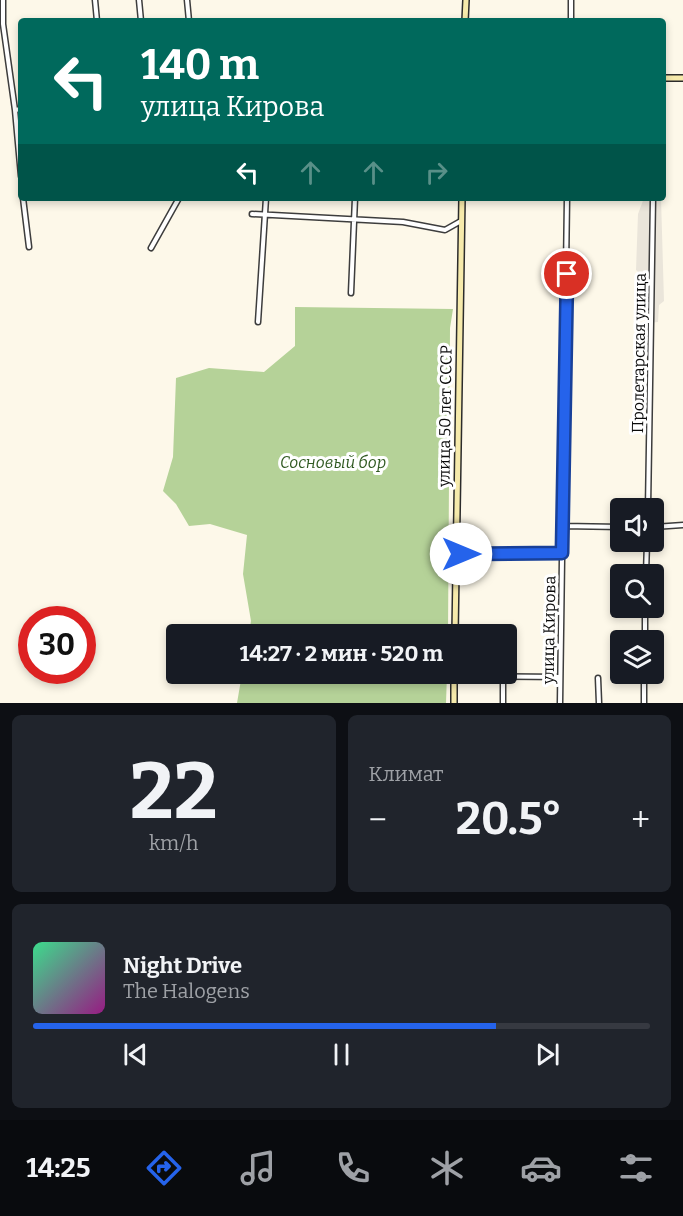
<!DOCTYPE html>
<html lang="ru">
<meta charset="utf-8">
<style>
:root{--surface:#171b24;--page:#20242c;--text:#f1f3f6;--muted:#9ea1a6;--line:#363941;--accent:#2563eb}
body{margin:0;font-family:Bitter,serif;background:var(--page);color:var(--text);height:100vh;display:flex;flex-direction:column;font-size:22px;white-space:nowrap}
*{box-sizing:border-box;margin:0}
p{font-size:20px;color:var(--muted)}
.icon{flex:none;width:33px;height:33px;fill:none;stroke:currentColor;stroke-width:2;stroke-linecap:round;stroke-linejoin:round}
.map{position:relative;height:703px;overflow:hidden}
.panel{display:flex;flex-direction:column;gap:12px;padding:12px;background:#0d0f14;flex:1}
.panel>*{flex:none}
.hud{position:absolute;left:18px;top:18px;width:648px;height:183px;border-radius:6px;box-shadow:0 3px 9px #0003;background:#00695c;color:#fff;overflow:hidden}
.controls{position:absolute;left:610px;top:498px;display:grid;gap:12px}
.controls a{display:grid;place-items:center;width:54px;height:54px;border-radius:6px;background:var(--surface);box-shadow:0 3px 9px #0003;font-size:30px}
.speed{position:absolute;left:18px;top:606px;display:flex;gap:12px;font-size:30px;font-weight:700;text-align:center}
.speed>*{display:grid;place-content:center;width:78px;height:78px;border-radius:50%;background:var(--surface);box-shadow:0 3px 9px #0003;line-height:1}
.speed .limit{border:9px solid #d22;background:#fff;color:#111}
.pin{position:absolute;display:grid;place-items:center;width:51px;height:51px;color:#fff;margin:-26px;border:3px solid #fff;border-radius:50%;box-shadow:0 2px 6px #0007}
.me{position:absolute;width:66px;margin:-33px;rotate:90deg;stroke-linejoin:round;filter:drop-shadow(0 0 4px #0008)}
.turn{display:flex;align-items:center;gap:21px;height:126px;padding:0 24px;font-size:27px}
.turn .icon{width:78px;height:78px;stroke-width:2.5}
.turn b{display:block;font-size:42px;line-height:51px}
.lanes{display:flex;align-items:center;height:57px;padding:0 24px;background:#0003;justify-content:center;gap:30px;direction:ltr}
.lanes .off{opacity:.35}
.big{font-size:45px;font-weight:700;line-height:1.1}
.panel .tile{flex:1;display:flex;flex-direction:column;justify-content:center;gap:9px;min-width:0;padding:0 21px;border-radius:9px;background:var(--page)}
.panel .dial{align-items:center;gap:0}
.dial b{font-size:78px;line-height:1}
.song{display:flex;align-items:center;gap:18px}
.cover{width:72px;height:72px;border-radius:9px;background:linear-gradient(135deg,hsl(150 70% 55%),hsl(310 70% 35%))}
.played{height:6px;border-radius:3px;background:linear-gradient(90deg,var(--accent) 75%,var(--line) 75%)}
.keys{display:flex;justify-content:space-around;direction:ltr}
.heat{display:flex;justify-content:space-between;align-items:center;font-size:33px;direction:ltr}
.panel .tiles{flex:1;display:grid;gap:12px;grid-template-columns:1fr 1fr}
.tile:last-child{grid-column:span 2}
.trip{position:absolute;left:166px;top:624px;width:351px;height:60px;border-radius:6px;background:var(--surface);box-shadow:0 3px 9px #0003;font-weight:700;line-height:60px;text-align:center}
.menu{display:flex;height:96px;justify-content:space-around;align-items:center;background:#090b0e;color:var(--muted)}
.menu .icon{width:42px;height:42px}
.menu .current{color:var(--accent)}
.menu b{font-size:27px;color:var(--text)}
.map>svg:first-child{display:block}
.forest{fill:#b5d298}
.plaza{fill:#eae5da}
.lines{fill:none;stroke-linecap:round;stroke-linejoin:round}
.street-casing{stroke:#3d3d3d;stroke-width:7}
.secondary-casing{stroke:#2c2c2c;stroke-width:8}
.street{stroke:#fff;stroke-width:4}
.secondary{stroke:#f6eaab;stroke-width:5}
.route-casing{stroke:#184099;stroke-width:15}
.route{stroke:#2563eb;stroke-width:10}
.labels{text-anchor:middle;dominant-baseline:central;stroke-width:6;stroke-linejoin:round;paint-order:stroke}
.street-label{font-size:16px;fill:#0a0a0a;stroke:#fff}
.park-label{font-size:16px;font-style:italic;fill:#315a22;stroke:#fff}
</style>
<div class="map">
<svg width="683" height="703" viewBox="0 0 683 703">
<rect width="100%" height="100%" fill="#fdf8e9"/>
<!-- forest -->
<path class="forest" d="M 295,307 L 453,309 L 450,328 L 448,634 L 249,634 L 251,621 L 243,574 L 247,535 L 210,524 L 189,526 L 176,504 L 163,491 L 173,457 L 176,378 L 209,368 L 264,372 L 295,346 Z
M 242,674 L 447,674 L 446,703 L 237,703 Z"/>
<!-- plaza -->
<path class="plaza" d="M 644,198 L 661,198 L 664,301 L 659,305 L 658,322 L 649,323 L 650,282 L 636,270 L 638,214 Z"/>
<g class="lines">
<!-- street casing -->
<g class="street-casing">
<path id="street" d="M 3,0 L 3,24 L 15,110
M 95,0 L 97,21
M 139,0 L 141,21
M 187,0 L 189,21
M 571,0 L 571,21
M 21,109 L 15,110 L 21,176
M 23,198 L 29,247
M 252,214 L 403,222 L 445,230 L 461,221
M 151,248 L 179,198
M 351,293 L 355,198
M 258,322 L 266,198
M 648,508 L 653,198
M 563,526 L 621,527
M 654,527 L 683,525
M 458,554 L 562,553
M 646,574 L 647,542
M 645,640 L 645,608
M 454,676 L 560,677
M 598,678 L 599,703
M 503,703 L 503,677
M 560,703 L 567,198
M 644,703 L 644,674"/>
</g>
<!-- secondary casing -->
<g class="secondary-casing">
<path id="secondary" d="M 465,21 L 466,0
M 663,78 L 683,78
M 455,634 L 462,198
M 454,703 L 454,674"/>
</g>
<!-- street -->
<use href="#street" class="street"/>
<!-- secondary -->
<use href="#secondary" class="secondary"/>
</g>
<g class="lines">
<!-- route casing -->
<g class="route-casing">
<path id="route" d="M 461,554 L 562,553 L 567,274"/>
</g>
<!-- route -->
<use href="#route" class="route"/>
</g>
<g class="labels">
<!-- street labels -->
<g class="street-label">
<text transform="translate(639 353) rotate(-89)">Пролетарская улица</text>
<text transform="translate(445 416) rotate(-89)">улица 50 лет СССР</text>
<text transform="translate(549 630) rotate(-89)">улица Кирова</text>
</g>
<!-- park labels -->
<g class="park-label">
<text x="333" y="462">Сосновый бор</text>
</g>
</g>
</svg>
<div class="controls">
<a><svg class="icon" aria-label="sound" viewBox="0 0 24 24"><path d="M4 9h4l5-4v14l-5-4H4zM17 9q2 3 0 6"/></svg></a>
<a><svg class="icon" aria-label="search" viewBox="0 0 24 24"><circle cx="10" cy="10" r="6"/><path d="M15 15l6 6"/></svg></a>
<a><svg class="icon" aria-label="layers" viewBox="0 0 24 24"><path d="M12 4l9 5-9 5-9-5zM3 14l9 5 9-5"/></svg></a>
</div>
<div class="speed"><div class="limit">30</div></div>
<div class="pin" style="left:567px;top:274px;background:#d93025"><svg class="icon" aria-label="arrive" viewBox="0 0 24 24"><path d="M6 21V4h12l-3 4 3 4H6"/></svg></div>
<svg class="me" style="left:461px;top:554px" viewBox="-20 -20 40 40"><circle r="19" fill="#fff"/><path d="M0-13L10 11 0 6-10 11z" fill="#2563eb"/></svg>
<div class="trip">14:27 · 2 мин · 520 m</div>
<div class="hud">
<div class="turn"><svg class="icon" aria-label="left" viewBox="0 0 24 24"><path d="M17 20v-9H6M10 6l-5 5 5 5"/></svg><div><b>140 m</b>улица Кирова</div></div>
<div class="lanes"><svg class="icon" aria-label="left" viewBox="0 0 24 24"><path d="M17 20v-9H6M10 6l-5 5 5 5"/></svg><svg class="icon off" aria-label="ahead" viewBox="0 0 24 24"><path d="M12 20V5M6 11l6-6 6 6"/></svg><svg class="icon off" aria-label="ahead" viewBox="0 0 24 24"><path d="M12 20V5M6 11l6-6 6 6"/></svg><svg class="icon off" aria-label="right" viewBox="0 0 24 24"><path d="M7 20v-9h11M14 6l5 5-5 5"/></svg></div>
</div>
</div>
<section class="panel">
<div class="tiles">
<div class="tile dial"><b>22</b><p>km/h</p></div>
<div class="tile"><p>Климат</p>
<div class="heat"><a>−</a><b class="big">20.5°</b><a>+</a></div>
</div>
<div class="tile">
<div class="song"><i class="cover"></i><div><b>Night Drive</b><p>The Halogens</p></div></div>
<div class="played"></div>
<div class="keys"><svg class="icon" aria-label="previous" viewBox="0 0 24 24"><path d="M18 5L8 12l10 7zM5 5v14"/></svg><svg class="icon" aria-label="pause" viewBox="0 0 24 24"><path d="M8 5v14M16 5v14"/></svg><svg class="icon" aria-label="next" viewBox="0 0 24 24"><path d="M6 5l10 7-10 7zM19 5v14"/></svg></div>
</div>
</div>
</section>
<nav class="menu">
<b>14:25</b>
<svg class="icon current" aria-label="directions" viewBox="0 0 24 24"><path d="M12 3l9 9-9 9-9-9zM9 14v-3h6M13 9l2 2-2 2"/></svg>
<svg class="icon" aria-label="music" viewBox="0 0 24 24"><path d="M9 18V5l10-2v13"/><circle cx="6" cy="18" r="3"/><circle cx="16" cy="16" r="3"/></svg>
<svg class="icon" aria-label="phone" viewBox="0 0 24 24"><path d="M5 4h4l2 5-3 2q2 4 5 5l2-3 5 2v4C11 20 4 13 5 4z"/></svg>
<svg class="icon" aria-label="climate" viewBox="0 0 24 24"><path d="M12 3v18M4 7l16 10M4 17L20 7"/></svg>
<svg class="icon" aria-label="car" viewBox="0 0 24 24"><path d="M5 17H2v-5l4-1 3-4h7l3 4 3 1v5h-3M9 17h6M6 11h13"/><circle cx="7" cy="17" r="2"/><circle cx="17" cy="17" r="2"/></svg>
<svg class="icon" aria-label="filters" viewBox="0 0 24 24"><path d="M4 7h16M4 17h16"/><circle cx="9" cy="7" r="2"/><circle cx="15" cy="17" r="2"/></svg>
</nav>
